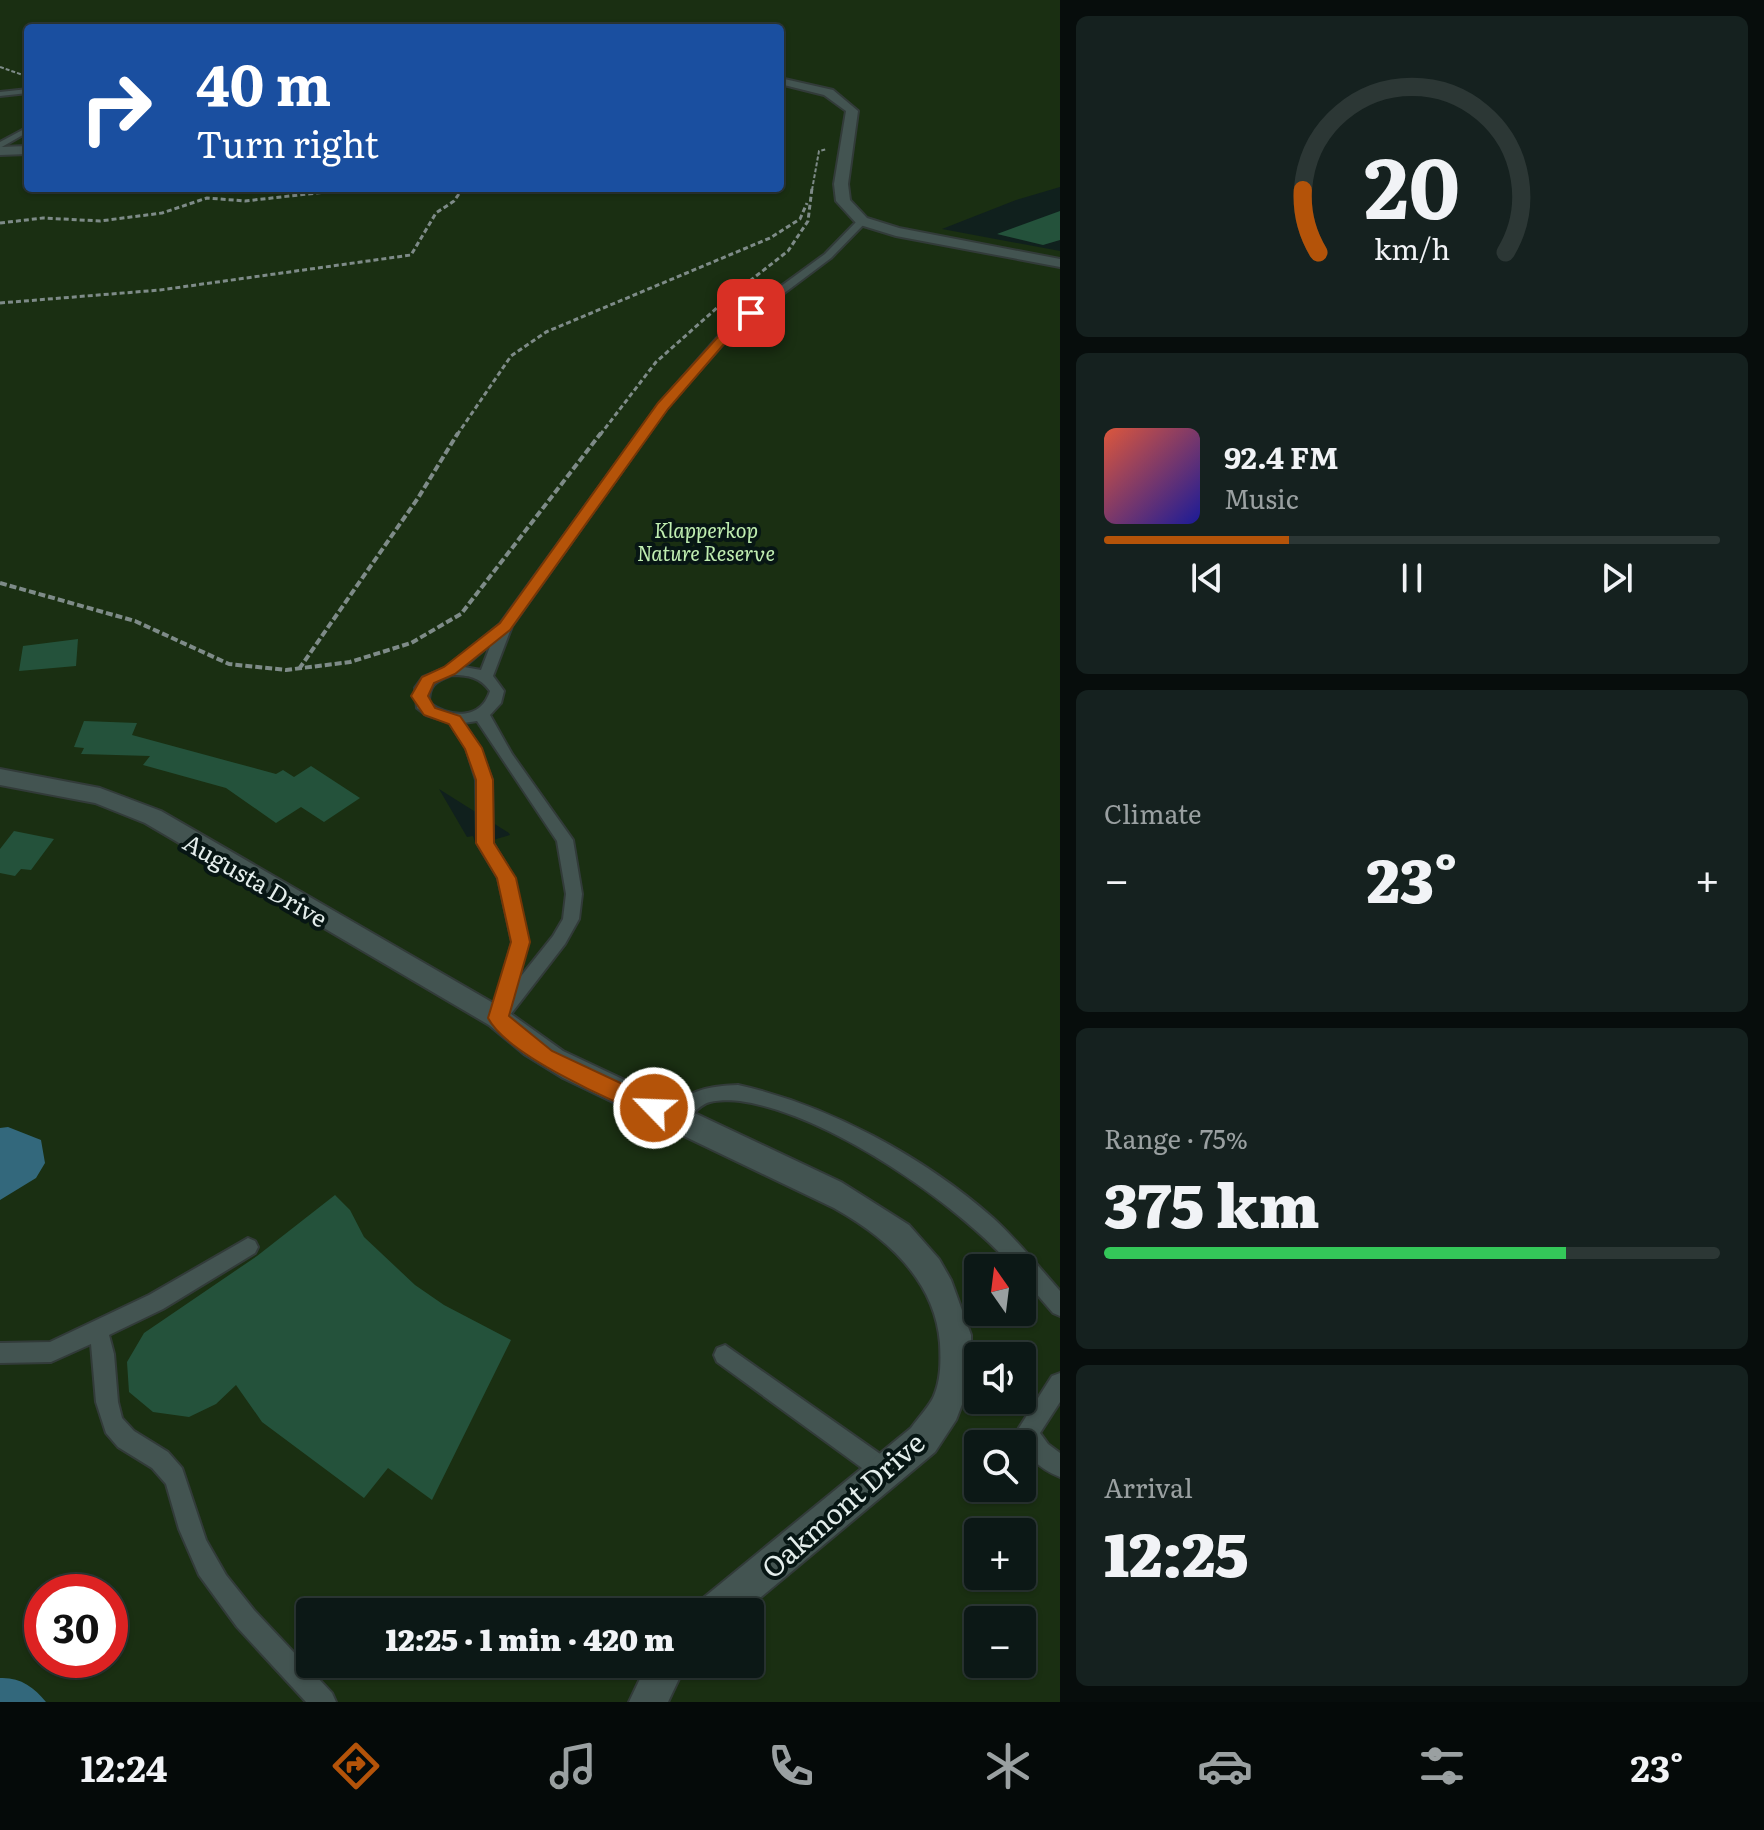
<!DOCTYPE html>
<meta charset="utf-8">
<style>
:root{--surface:#0c1816;--page:#15211f;--text:#f1f3f6;--muted:#9aa0a1;--line:#2c3735;--accent:#b45309}
body{margin:0;font-family:Literata,serif;background:var(--page);color:var(--text);height:100vh;display:flex;flex-direction:column;font-size:30px;white-space:nowrap}
*{box-sizing:border-box;margin:0}
p{font-size:26px;color:var(--muted)}
.icon{flex:none;width:44px;height:44px;fill:none;stroke:currentColor;stroke-width:2;stroke-linecap:round;stroke-linejoin:round}
.map{position:relative;flex:1;overflow:hidden}
.drawer{display:flex;flex-direction:column;gap:16px;padding:16px;background:#070d0c;width:704px}
.drawer>*{flex:none}
.banner{position:absolute;left:24px;top:24px;width:760px;height:168px;border-radius:8px;box-shadow:0 2px 6px #0004,0 0 0 2px var(--line);background:#1a4fa0;color:#fff;overflow:hidden}
.needle{width:52px;rotate:346deg}
.controls{position:absolute;left:964px;top:1254px;display:grid;gap:16px}
.controls a{display:grid;place-items:center;width:72px;height:72px;border-radius:8px;background:var(--surface);box-shadow:0 2px 6px #0004,0 0 0 2px var(--line);font-size:40px}
.speed{position:absolute;left:24px;top:1574px;display:flex;gap:16px;font-size:40px;font-weight:700;text-align:center}
.speed>*{display:grid;place-content:center;width:104px;height:104px;border-radius:50%;background:var(--surface);box-shadow:0 2px 6px #0004,0 0 0 2px var(--line);line-height:1}
.speed .limit{border:12px solid #d22;background:#fff;color:#111}
.pin{position:absolute;display:grid;place-items:center;width:68px;height:68px;color:#fff;margin:-34px;border-radius:16px;box-shadow:0 4px 12px #0006}
.me{position:absolute;width:88px;margin:-44px;rotate:294deg;stroke-linejoin:round;filter:drop-shadow(0 0 6px #0008)}
.turn{display:flex;align-items:center;gap:28px;height:168px;padding:0 40px;font-size:36px}
.turn .icon{width:104px;height:104px;stroke-width:2.5}
.turn b{display:block;font-size:56px;line-height:68px}
.big{font-size:60px;font-weight:800;line-height:1.1}
.drawer .widget{flex:1;display:flex;flex-direction:column;justify-content:center;gap:12px;min-width:0;padding:0 28px;border-radius:12px;background:var(--page)}
.drawer .dial{align-items:center;gap:0}
.dial svg{height:208px;overflow:visible;fill:none;stroke:var(--line);stroke-width:7;stroke-linecap:round;text-anchor:middle}
.dial text{fill:var(--text);stroke:none}
.song{display:flex;align-items:center;gap:24px}
.cover{width:96px;height:96px;border-radius:12px;background:linear-gradient(135deg,hsl(10 70% 55%),hsl(240 70% 35%))}
.played{height:8px;border-radius:4px;background:linear-gradient(90deg,var(--accent) 30%,var(--line) 30%)}
.keys{display:flex;justify-content:space-around;direction:ltr}
.heat{display:flex;justify-content:space-between;align-items:center;font-size:44px;direction:ltr}
.charge{height:12px;border-radius:6px;background:linear-gradient(90deg,#34c759 75%,var(--line) 0)}
.trip{position:absolute;left:296px;top:1598px;width:468px;height:80px;border-radius:8px;background:var(--surface);box-shadow:0 2px 6px #0004,0 0 0 2px var(--line);font-weight:800;line-height:80px;text-align:center}
.tab-bar{display:flex;height:128px;justify-content:space-around;align-items:center;background:#050a09;color:var(--muted)}
.tab-bar .icon{width:56px;height:56px}
.tab-bar .selected{color:var(--accent)}
.tab-bar b{font-size:36px;color:var(--text)}
main{display:flex;flex:1;min-height:0}
.map>svg:first-child{display:block}
.green{fill:#1a2f12;fill-rule:evenodd}
.water{fill:#33687c}
.building{fill:#24523b}
.lines{fill:none;stroke-linecap:round;stroke-linejoin:round}
.service-casing{stroke:#323b39;stroke-width:4}
.minor-casing{stroke:#323b39;stroke-width:4}
.path-far2{stroke:#7e8b88;stroke-width:2;stroke-dasharray:4 2;stroke-linecap:butt}
.path-far1{stroke:#7e8b88;stroke-width:3;stroke-dasharray:5 3;stroke-linecap:butt}
.path{stroke:#7e8b88;stroke-width:4;stroke-dasharray:7 3;stroke-linecap:butt}
.service{fill:#435451;fill-rule:evenodd}
.minor{fill:#435451;fill-rule:evenodd}
.route{fill:#b45309;stroke:#753606;stroke-width:2}
.labels{text-anchor:middle;dominant-baseline:central;stroke-width:8;stroke-linejoin:round;paint-order:stroke}
.far-park-label{font-size:20px;font-style:italic;fill:#c0eeb1;stroke:#071614}
.street-label{font-size:24px;fill:#e3edeb;stroke:#071614}
.near-street-label{font-size:28px;fill:#e3edeb;stroke:#071614}
</style>
<main>
<div class="map">
<svg width="1060" height="1702" viewBox="0 0 1060 1702">
<rect width="100%" height="100%" fill="#10201d"/>
<!-- green -->
<path class="green" d="M 0,0 L 1060,0 L 1060,187 L 1016,200 L 942,229 L 1060,251 L 1060,1702 L 0,1702 ZM 28,28 L 780,28 L 780,188 L 28,188 ZM 439,789 L 509,833 L 510,835 L 476,845 L 473,836 L 467,837 ZM 978,1268 L 1022,1268 L 1022,1312 L 978,1312 ZM 978,1356 L 1022,1356 L 1022,1400 L 978,1400 ZM 978,1444 L 1022,1444 L 1022,1488 L 978,1488 ZM 978,1532 L 1022,1532 L 1022,1576 L 978,1576 ZM 42,1592 L 110,1592 L 110,1660 L 42,1660 ZM 310,1612 L 750,1612 L 750,1664 L 310,1664 ZM 978,1620 L 1022,1620 L 1022,1664 L 978,1664 Z"/>
<!-- water -->
<path class="water" d="M 8,1127 L 41,1140 L 45,1163 L 36,1178 L 0,1200 L 0,1128 Z
M 0,1678 C 20,1677 34,1687 46,1702 L 0,1702 Z"/>
<!-- building -->
<path class="building" d="M 1060,211 L 1060,240 L 1043,245 L 997,234 Z
M 78,639 L 76,666 L 19,671 L 23,646 Z
M 84,721 L 137,723 L 132,735 L 276,774 L 283,770 L 294,777 L 311,766 L 360,798 L 324,822 L 301,807 L 276,823 L 226,788 L 143,765 L 150,756 L 81,754 L 84,748 L 74,747 Z
M 14,831 L 54,839 L 31,870 L 21,869 L 15,876 L 0,873 L 0,849 Z
M 335,1195 L 350,1210 L 364,1237 L 415,1285 L 444,1305 L 511,1340 L 432,1500 L 388,1468 L 364,1498 L 262,1422 L 236,1385 L 216,1404 L 189,1417 L 153,1412 L 129,1392 L 127,1362 L 144,1333 L 257,1256 Z"/>
<g class="lines">
<!-- service casing -->
<g class="service-casing">
<path id="service" d="M 28,89 L 28,93 L 0,96 L 0,92 Z
M 28,127 L 28,132 L 0,148 L 0,142 Z
M 859,219 L 867,221 L 831,258 L 755,315 L 724,343 L 667,408 L 512,626 L 493,676 L 504,691 L 501,703 L 490,715 L 512,754 L 573,840 L 582,894 L 579,919 L 565,944 L 504,1023 L 498,1025 L 492,1023 L 489,1018 L 493,1011 L 512,942 L 498,878 L 477,843 L 476,780 L 466,748 L 449,722 L 426,715 L 417,708 L 415,688 L 423,677 L 445,668 L 500,624 L 659,404 L 716,339 L 747,311 L 825,254 ZM 491,644 L 481,670 L 464,667 ZM 452,675 C 468,675 480,677 490,691 C 481,720 451,718 429,703 C 429,684 435,682 452,675 ZM 477,721 L 557,841 L 566,894 L 563,919 L 553,936 L 518,980 L 528,942 L 514,878 L 493,843 L 492,780 L 480,748 L 464,723 Z
M 738,1085 C 828,1105 924,1157 993,1218 C 1017,1240 1038,1266 1060,1291 L 1060,1316 L 1053,1313 L 1022,1277 L 1022,1268 L 1014,1268 C 957,1203 827,1113 740,1101 C 732,1100 718,1100 710,1102 C 693,1106 687,1130 669,1124 L 667,1118 C 682,1090 709,1086 738,1085 Z
M 248,1238 L 255,1241 L 258,1247 L 255,1253 L 163,1309 L 109,1335 L 114,1354 L 118,1402 L 122,1418 L 134,1431 L 168,1452 L 182,1468 L 206,1540 L 226,1575 L 254,1610 L 332,1693 L 336,1702 L 306,1702 L 237,1627 L 199,1575 L 179,1529 L 166,1484 L 152,1468 L 118,1447 L 106,1433 L 96,1402 L 91,1344 L 51,1362 L 0,1363 L 0,1343 L 50,1342 L 149,1295 Z
M 725,1345 L 893,1463 L 896,1471 L 893,1479 L 885,1482 L 877,1479 L 717,1362 L 714,1355 L 717,1348 Z
M 1060,1373 L 1060,1402 L 1040,1433 L 1048,1444 L 1060,1453 L 1060,1477 C 1038,1468 1023,1454 1017,1431 L 1052,1376 Z"/>
</g>
<!-- minor casing -->
<g class="minor-casing">
<path id="minor" d="M 780,78 L 833,90 L 858,111 L 848,184 L 850,200 L 867,218 L 899,228 L 1060,259 L 1060,267 L 896,236 L 857,224 L 836,201 L 834,184 L 846,111 L 824,95 L 780,84 Z
M 28,146 L 28,154 L 0,155 L 0,147 Z
M 0,769 L 100,788 L 161,811 L 507,1011 L 563,1051 L 841,1182 L 909,1225 L 939,1259 L 951,1280 L 971,1335 L 971,1381 L 956,1420 L 935,1452 L 743,1612 L 697,1612 L 702,1599 L 911,1428 C 918,1418 927,1409 933,1398 C 941,1381 941,1362 940,1343 C 935,1280 886,1237 834,1208 L 563,1078 L 524,1054 L 489,1025 L 145,823 L 95,803 L 0,785 Z
M 647,1664 L 686,1664 L 668,1702 L 629,1702 Z"/>
</g>
<!-- path-far2 -->
<path class="path-far2" d="M 0,67 L 23,75
M 345,190 L 362,188
M 812,190 L 819,151 L 827,149"/>
<!-- path-far1 -->
<path class="path-far1" d="M 0,223 L 43,218 L 100,221 L 162,213 L 207,198 L 245,201 L 362,188
M 0,303 L 160,290 L 411,255 L 436,213 L 454,201 L 463,188
M 457,435 L 511,356 L 546,332 L 770,238 L 800,219 L 807,203
M 600,435 L 656,362 L 728,298 L 788,251 L 808,221 L 812,188"/>
<!-- path -->
<path class="path" d="M 0,583 L 135,621 L 229,664 L 286,670 L 350,662 L 411,643 L 461,614 L 601,433
M 299,669 L 418,498 L 458,433"/>
<!-- service -->
<use href="#service" class="service"/>
<!-- minor -->
<use href="#minor" class="minor"/>
</g>
<!-- route -->
<path class="route" d="M 746,311 L 756,313 L 724,344 L 668,409 L 510,630 L 455,674 L 434,683 L 428,696 L 435,708 L 460,716 L 482,748 L 493,780 L 494,843 L 516,878 L 530,942 L 509,1016 L 552,1051 L 661,1102 L 664,1108 L 661,1114 L 654,1117 C 614,1103 507,1055 488,1018 L 511,942 L 497,878 L 476,843 L 476,780 L 465,749 L 449,724 L 424,715 L 411,696 L 422,677 L 444,667 L 500,623 L 658,403 L 716,339 Z"/>
<g class="labels">
<!-- far-park labels -->
<g class="far-park-label">
<text x="706" y="529">Klapperkop<tspan x="706" dy="23">Nature Reserve</tspan></text>
</g>
<!-- street labels -->
<g class="street-label">
<text transform="translate(256 879) rotate(30)">Augusta Drive</text>
</g>
<!-- near-street labels -->
<g class="near-street-label">
<text transform="translate(842 1504) rotate(-41)">Oakmont Drive</text>
</g>
</g>
</svg>
<div class="controls">
<a><svg class="needle" viewBox="-14 -14 28 28"><path d="M0-13l5 13h-10z" fill="#e53935"/><path d="M0 13l5-13h-10z" fill="#9aa0a1"/></svg></a>
<a><svg class="icon" aria-label="sound" viewBox="0 0 24 24"><path d="M4 9h4l5-4v14l-5-4H4zM17 9q2 3 0 6"/></svg></a>
<a><svg class="icon" aria-label="search" viewBox="0 0 24 24"><circle cx="10" cy="10" r="6"/><path d="M15 15l6 6"/></svg></a>
<a>+</a>
<a>−</a>
</div>
<div class="speed"><div class="limit">30</div></div>
<div class="pin" style="left:751px;top:313px;background:#d93025"><svg class="icon" aria-label="arrive" viewBox="0 0 24 24"><path d="M6 21V4h12l-3 4 3 4H6"/></svg></div>
<svg class="me" style="left:654px;top:1108px" viewBox="-20 -20 40 40"><circle r="17" fill="#b45309" stroke="#fff" stroke-width="3"/><path d="M0-11L8 9 0 5-8 9z" fill="#fff"/></svg>
<div class="trip">12:25 · 1 min · 420 m</div>
<div class="banner">
<div class="turn"><svg class="icon" aria-label="right" viewBox="0 0 24 24"><path d="M7 20v-9h11M14 6l5 5-5 5"/></svg><div><b>40 m</b>Turn right</div></div>
</div>
</div>
<section class="drawer">
<div class="widget dial"><svg viewBox="0 0 100 80">
<path d="M14 69A42 42 0 1 1 86 69"/>
<path d="M14 69A42 42 0 0 1 8 45" stroke="#b45309"/>
<text x="50" y="56" font-size="32" font-weight="700">20</text>
<text x="50" y="72" font-size="11">km/h</text>
</svg></div>
<div class="widget">
<div class="song"><i class="cover"></i><div><b>92.4 FM</b><p>Music</p></div></div>
<div class="played"></div>
<div class="keys"><svg class="icon" aria-label="previous" viewBox="0 0 24 24"><path d="M18 5L8 12l10 7zM5 5v14"/></svg><svg class="icon" aria-label="pause" viewBox="0 0 24 24"><path d="M8 5v14M16 5v14"/></svg><svg class="icon" aria-label="next" viewBox="0 0 24 24"><path d="M6 5l10 7-10 7zM19 5v14"/></svg></div>
</div>
<div class="widget"><p>Climate</p>
<div class="heat"><a>−</a><b class="big">23°</b><a>+</a></div>
</div>
<div class="widget"><p>Range · 75%</p><b class="big">375 km</b><div class="charge"></div></div>
<div class="widget"><p>Arrival</p><b class="big">12:25</b></div>
</section>
</main>
<nav class="tab-bar">
<b>12:24</b>
<svg class="icon selected" aria-label="directions" viewBox="0 0 24 24"><path d="M12 3l9 9-9 9-9-9zM9 14v-3h6M13 9l2 2-2 2"/></svg>
<svg class="icon" aria-label="music" viewBox="0 0 24 24"><path d="M9 18V5l10-2v13"/><circle cx="6" cy="18" r="3"/><circle cx="16" cy="16" r="3"/></svg>
<svg class="icon" aria-label="phone" viewBox="0 0 24 24"><path d="M5 4h4l2 5-3 2q2 4 5 5l2-3 5 2v4C11 20 4 13 5 4z"/></svg>
<svg class="icon" aria-label="climate" viewBox="0 0 24 24"><path d="M12 3v18M4 7l16 10M4 17L20 7"/></svg>
<svg class="icon" aria-label="car" viewBox="0 0 24 24"><path d="M5 17H2v-5l4-1 3-4h7l3 4 3 1v5h-3M9 17h6M6 11h13"/><circle cx="7" cy="17" r="2"/><circle cx="17" cy="17" r="2"/></svg>
<svg class="icon" aria-label="filters" viewBox="0 0 24 24"><path d="M4 7h16M4 17h16"/><circle cx="9" cy="7" r="2"/><circle cx="15" cy="17" r="2"/></svg>
<b>23°</b>
</nav>
